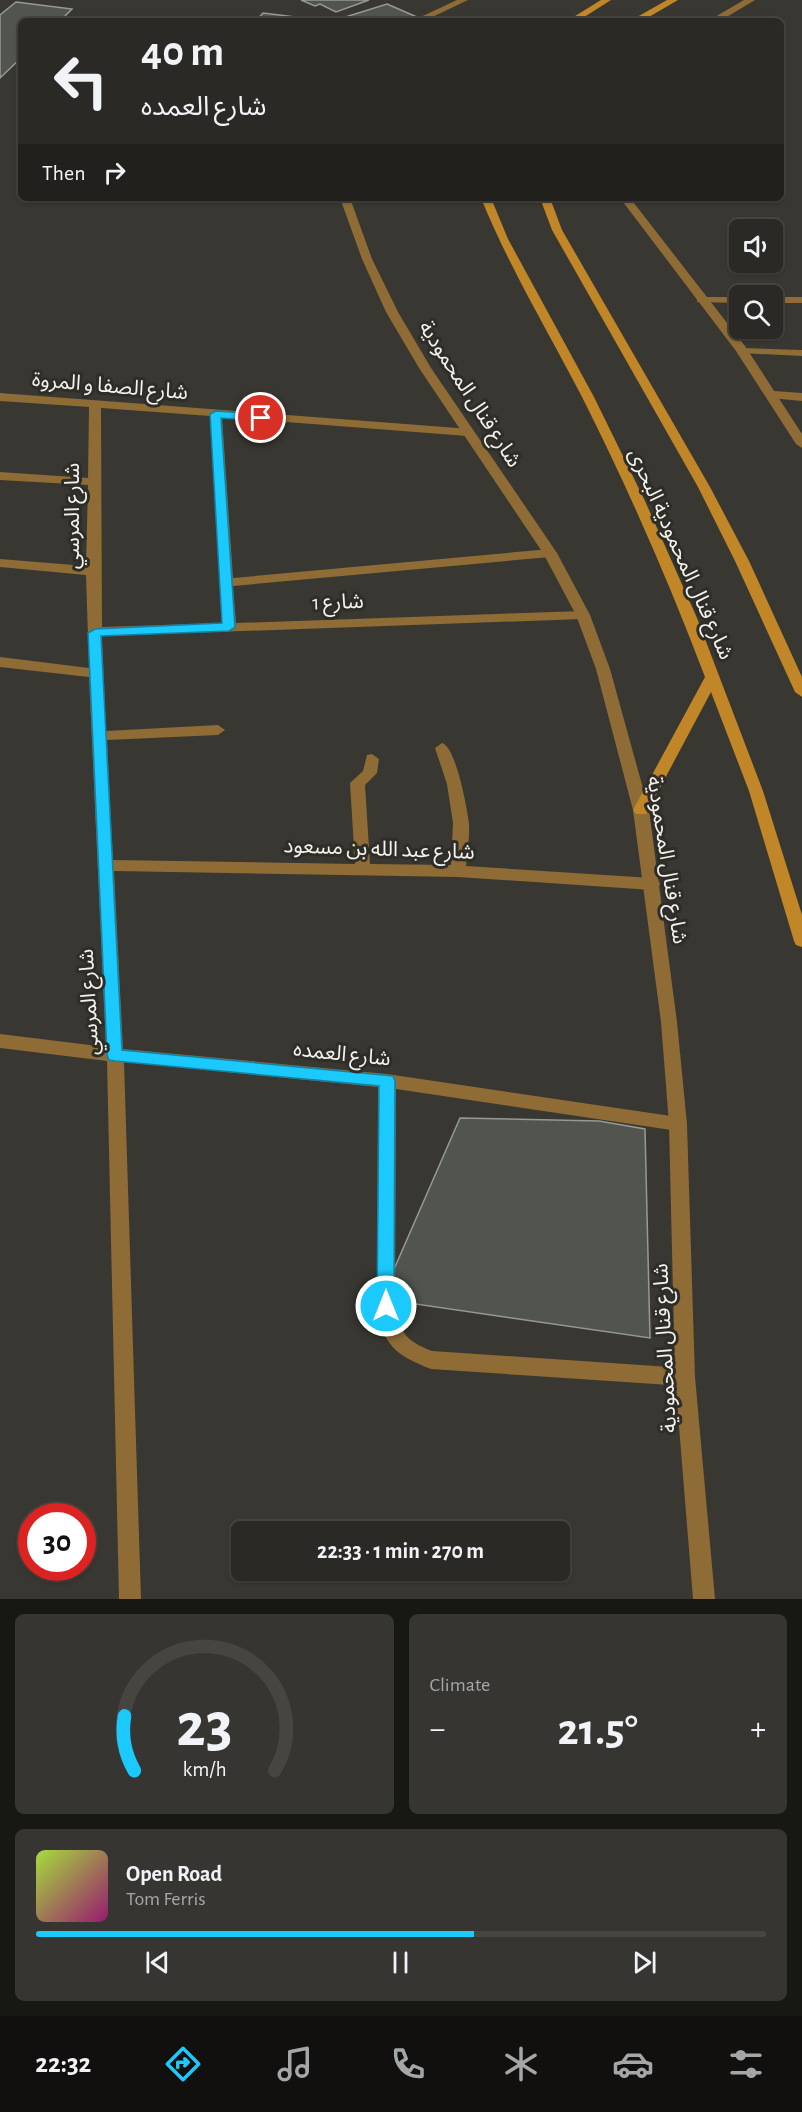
<!DOCTYPE html>
<meta charset="utf-8">
<style>
:root{--surface:#2a2925;--page:#363532;--text:#f1f3f6;--muted:#a5a6a7;--line:#464542;--accent:#1cc9fc}
body{margin:0;font-family:"Alegreya Sans","Noto Sans Arabic",sans-serif;background:var(--page);color:var(--text);height:100vh;display:flex;flex-direction:column;font-size:22px;white-space:nowrap}
*{box-sizing:border-box;margin:0}
p{font-size:20px;color:var(--muted)}
.icon{flex:none;width:33px;height:33px;fill:none;stroke:currentColor;stroke-width:2;stroke-linecap:round;stroke-linejoin:round}
.map{position:relative;height:1599px;overflow:hidden}
.panel{display:flex;flex-direction:column;gap:15px;padding:15px;background:#171714;flex:1}
.panel>*{flex:none}
.top-card{position:absolute;left:18px;top:18px;width:766px;height:183px;border-radius:9px;box-shadow:0 2px 4px #0004,0 0 0 2px var(--line);background:#2a2925;color:var(--text);overflow:hidden}
.tools{position:absolute;left:729px;top:219px;display:grid;gap:12px}
.tools a{display:grid;place-items:center;width:54px;height:54px;border-radius:9px;background:var(--surface);box-shadow:0 2px 4px #0004,0 0 0 2px var(--line);font-size:30px}
.speed{position:absolute;left:18px;top:1503px;display:flex;gap:12px;font-size:30px;font-weight:700;text-align:center}
.speed>*{display:grid;place-content:center;width:78px;height:78px;border-radius:50%;background:var(--surface);box-shadow:0 2px 4px #0004,0 0 0 2px var(--line);line-height:1}
.speed .limit{border:9px solid #d22;background:#fff;color:#111}
.pin{position:absolute;display:grid;place-items:center;width:51px;height:51px;color:#fff;margin:-26px;border:3px solid #fff;border-radius:50%;box-shadow:0 2px 6px #0007}
.me{position:absolute;width:66px;margin:-33px;rotate:0deg;stroke-linejoin:round;filter:drop-shadow(0 0 4px #0008)}
.turn{display:flex;align-items:center;gap:21px;height:126px;padding:0 24px;font-size:27px}
.turn .icon{width:78px;height:78px;stroke-width:2.5}
.turn b{display:block;font-size:42px;line-height:51px}
.then{display:flex;align-items:center;height:57px;padding:0 24px;background:#0003;gap:12px;font-size:22px}
.big{font-size:45px;font-weight:600;line-height:1.1}
.panel .tile{flex:1;display:flex;flex-direction:column;justify-content:center;gap:9px;min-width:0;padding:0 21px;border-radius:9px;background:var(--page)}
.panel .dial{align-items:center;gap:0}
.dial svg{height:156px;overflow:visible;fill:none;stroke:var(--line);stroke-width:7;stroke-linecap:round;text-anchor:middle}
.dial text{fill:var(--text);stroke:none}
.song{display:flex;align-items:center;gap:18px}
.cover{width:72px;height:72px;border-radius:9px;background:linear-gradient(135deg,hsl(80 70% 55%),hsl(320 70% 35%))}
.played{height:6px;border-radius:3px;background:linear-gradient(90deg,var(--accent) 60%,var(--line) 60%)}
.keys{display:flex;justify-content:space-around;direction:ltr}
.heat{display:flex;justify-content:space-between;align-items:center;font-size:33px;direction:ltr}
.panel .tiles{flex:1;display:grid;gap:15px;grid-template-columns:1fr 1fr}
.tile:last-child{grid-column:span 2}
.trip{position:absolute;left:231px;top:1521px;width:339px;height:60px;border-radius:9px;background:var(--surface);box-shadow:0 2px 4px #0004,0 0 0 2px var(--line);font-weight:600;line-height:60px;text-align:center}
.tabs{display:flex;height:96px;justify-content:space-around;align-items:center;background:#11100f;color:var(--muted)}
.tabs .icon{width:42px;height:42px}
.tabs .current{color:var(--accent)}
.tabs b{font-size:27px;color:var(--text)}
.map>svg:first-child{display:block}
.building{fill:#52544e;stroke:#979993;stroke-width:1.5}
.lines{fill:none;stroke-linecap:round;stroke-linejoin:round}
.minor{fill:#8f6b36;fill-rule:evenodd}
.tertiary{fill:#8f6b36;fill-rule:evenodd}
.secondary{fill:#c08627;fill-rule:evenodd}
.route{fill:#1cc9fc;stroke:#1283a4;stroke-width:1.5}
.labels{text-anchor:middle;dominant-baseline:central;stroke-width:6;stroke-linejoin:round;paint-order:stroke}
.street-label{font-size:21px;fill:#f3f2ee;stroke:#2e2d27}
</style>
<div class="map">
<svg width="802" height="1599" viewBox="0 0 802 1599">
<rect width="100%" height="100%" fill="#383731"/>
<!-- building -->
<path class="building" d="M 301,0 L 369,0 L 336,12 L 320,4 L 315,6 Z
M 16,2 L 72,9 L 60,21 L 21,21 L 21,58 L 0,78 L 0,15 Z
M 387,4 L 417,17 L 407,21 L 339,19 Z
M 263,13 L 320,20 L 256,21 Z
M 460,1118 L 599,1121 L 645,1129 L 650,1338 L 381,1299 Z"/>
<g class="lines">
<!-- minor -->
<path class="minor" d="M 701,297 L 740,297 L 740,303 L 697,302 L 697,298 Z
M 772,297 L 802,297 L 802,303 L 772,303 Z
M 743,348 L 802,350 L 802,356 L 739,353 L 739,349 Z
M 774,391 L 802,393 L 802,401 L 770,398 L 770,392 Z
M 0,393 L 471,429 L 473,432 L 467,436 L 222,417 L 233,578 L 550,549 L 557,553 L 550,557 L 233,586 L 236,623 L 583,611 L 590,615 L 583,619 L 102,636 L 106,731 L 218,725 L 225,730 L 218,735 L 107,740 L 113,860 L 355,864 L 350,783 L 363,771 L 367,755 L 372,754 L 379,759 L 377,773 L 365,785 L 370,864 L 451,865 L 453,823 L 447,784 L 435,748 L 442,743 C 456,747 467,808 469,823 C 470,837 467,852 466,866 L 652,878 L 658,880 L 660,884 L 658,888 L 652,890 L 458,877 L 114,871 L 123,1049 L 387,1074 L 678,1117 L 684,1119 L 687,1124 L 684,1129 L 678,1131 L 396,1089 L 395,1306 C 400,1333 406,1341 432,1351 L 685,1368 L 692,1371 L 695,1377 L 692,1383 L 685,1386 L 431,1369 C 395,1355 383,1345 377,1306 L 378,1087 L 124,1062 L 141,1599 L 119,1599 L 107,1061 L 0,1048 L 0,1034 L 106,1047 L 89,677 L 0,667 L 0,657 L 89,668 L 86,575 L 0,567 L 0,559 L 86,566 L 88,485 L 0,480 L 0,472 L 88,478 L 89,407 L 0,401 ZM 101,408 L 210,416 L 222,623 L 102,627 Z"/>
<!-- tertiary -->
<path class="tertiary" d="M 457,0 L 468,0 L 424,21 L 412,21 Z
M 744,0 L 755,0 L 720,21 L 708,21 Z
M 340,198 L 350,198 L 372,259 L 398,312 L 431,368 L 557,553 L 590,615 L 610,669 L 649,810 L 677,1022 L 687,1124 L 695,1377 L 715,1599 L 693,1599 L 675,1377 L 669,1124 L 661,1022 L 633,810 L 596,669 L 576,615 L 543,553 L 419,368 L 386,312 L 362,259 Z
M 620,198 L 630,198 L 745,346 L 802,434 L 802,448 L 796,444 L 736,351 Z"/>
<!-- secondary -->
<path class="secondary" d="M 601,0 L 611,0 L 578,21 L 567,21 Z
M 667,0 L 678,0 L 642,21 L 630,21 Z
M 481,198 L 491,198 L 508,239 L 594,397 L 645,501 L 697,618 L 763,791 L 802,915 L 802,947 L 796,945 L 794,941 L 749,791 L 711,692 L 646,814 L 636,814 L 633,810 L 705,677 C 669,582 628,488 582,397 C 548,331 509,267 481,198 Z
M 540,198 L 550,198 L 562,230 L 710,487 L 749,561 L 802,677 L 802,697 L 795,692 L 735,561 L 698,487 L 552,230 Z"/>
</g>
<!-- route -->
<path class="route" d="M 216,411 L 261,414 L 267,418 L 261,421 L 221,418 L 235,627 L 229,631 L 101,636 L 122,1050 L 393,1076 L 395,1081 L 394,1306 L 392,1312 L 386,1314 L 380,1312 L 377,1306 L 379,1086 L 115,1061 L 109,1060 L 107,1055 L 88,633 L 95,629 L 222,623 L 210,414 Z"/>
<g class="labels">
<!-- street labels -->
<g class="street-label">
<text transform="translate(110 386) rotate(5)">شارع الصفا و المروة</text>
<text transform="translate(470 394) rotate(57)">شارع قنال المحمودية</text>
<text transform="translate(72 516) rotate(-90)">شارع المرسي</text>
<text transform="translate(681 554) rotate(66)">شارع قنال المحمودية البحرى</text>
<text transform="translate(338 602) rotate(-2)">شارع 1</text>
<text transform="translate(379 849) rotate(2)">شارع عبد الله بن مسعود</text>
<text transform="translate(667 860) rotate(81)">شارع قنال المحمودية</text>
<text transform="translate(89 1002) rotate(-93)">شارع المرسي</text>
<text transform="translate(342 1054) rotate(6)">شارع العمده</text>
<text transform="translate(665 1348) rotate(-93)">شارع قنال المحمودية</text>
</g>
</g>
</svg>
<div class="tools">
<a><svg class="icon" aria-label="sound" viewBox="0 0 24 24"><path d="M4 9h4l5-4v14l-5-4H4zM17 9q2 3 0 6"/></svg></a>
<a><svg class="icon" aria-label="search" viewBox="0 0 24 24"><circle cx="10" cy="10" r="6"/><path d="M15 15l6 6"/></svg></a>
</div>
<div class="speed"><div class="limit">30</div></div>
<div class="pin" style="left:261px;top:418px;background:#d93025"><svg class="icon" aria-label="arrive" viewBox="0 0 24 24"><path d="M6 21V4h12l-3 4 3 4H6"/></svg></div>
<svg class="me" style="left:386px;top:1306px" viewBox="-20 -20 40 40"><circle r="17" fill="#1cc9fc" stroke="#fff" stroke-width="3"/><path d="M0-11L8 9 0 5-8 9z" fill="#fff"/></svg>
<div class="trip">22:33 · 1 min · 270 m</div>
<div class="top-card">
<div class="turn"><svg class="icon" aria-label="left" viewBox="0 0 24 24"><path d="M17 20v-9H6M10 6l-5 5 5 5"/></svg><div><b>40 m</b>شارع العمده</div></div>
<div class="then">Then<svg class="icon" aria-label="right" viewBox="0 0 24 24"><path d="M7 20v-9h11M14 6l5 5-5 5"/></svg></div>
</div>
</div>
<section class="panel">
<div class="tiles">
<div class="tile dial"><svg viewBox="0 0 100 80">
<path d="M14 69A42 42 0 1 1 86 69"/>
<path d="M14 69A42 42 0 0 1 9 41" stroke="#1cc9fc"/>
<text x="50" y="56" font-size="32" font-weight="700">23</text>
<text x="50" y="72" font-size="11">km/h</text>
</svg></div>
<div class="tile"><p>Climate</p>
<div class="heat"><a>−</a><b class="big">21.5°</b><a>+</a></div>
</div>
<div class="tile">
<div class="song"><i class="cover"></i><div><b>Open Road</b><p>Tom Ferris</p></div></div>
<div class="played"></div>
<div class="keys"><svg class="icon" aria-label="previous" viewBox="0 0 24 24"><path d="M18 5L8 12l10 7zM5 5v14"/></svg><svg class="icon" aria-label="pause" viewBox="0 0 24 24"><path d="M8 5v14M16 5v14"/></svg><svg class="icon" aria-label="next" viewBox="0 0 24 24"><path d="M6 5l10 7-10 7zM19 5v14"/></svg></div>
</div>
</div>
</section>
<nav class="tabs">
<b>22:32</b>
<svg class="icon current" aria-label="directions" viewBox="0 0 24 24"><path d="M12 3l9 9-9 9-9-9zM9 14v-3h6M13 9l2 2-2 2"/></svg>
<svg class="icon" aria-label="music" viewBox="0 0 24 24"><path d="M9 18V5l10-2v13"/><circle cx="6" cy="18" r="3"/><circle cx="16" cy="16" r="3"/></svg>
<svg class="icon" aria-label="phone" viewBox="0 0 24 24"><path d="M5 4h4l2 5-3 2q2 4 5 5l2-3 5 2v4C11 20 4 13 5 4z"/></svg>
<svg class="icon" aria-label="climate" viewBox="0 0 24 24"><path d="M12 3v18M4 7l16 10M4 17L20 7"/></svg>
<svg class="icon" aria-label="car" viewBox="0 0 24 24"><path d="M5 17H2v-5l4-1 3-4h7l3 4 3 1v5h-3M9 17h6M6 11h13"/><circle cx="7" cy="17" r="2"/><circle cx="17" cy="17" r="2"/></svg>
<svg class="icon" aria-label="filters" viewBox="0 0 24 24"><path d="M4 7h16M4 17h16"/><circle cx="9" cy="7" r="2"/><circle cx="15" cy="17" r="2"/></svg>
</nav>
